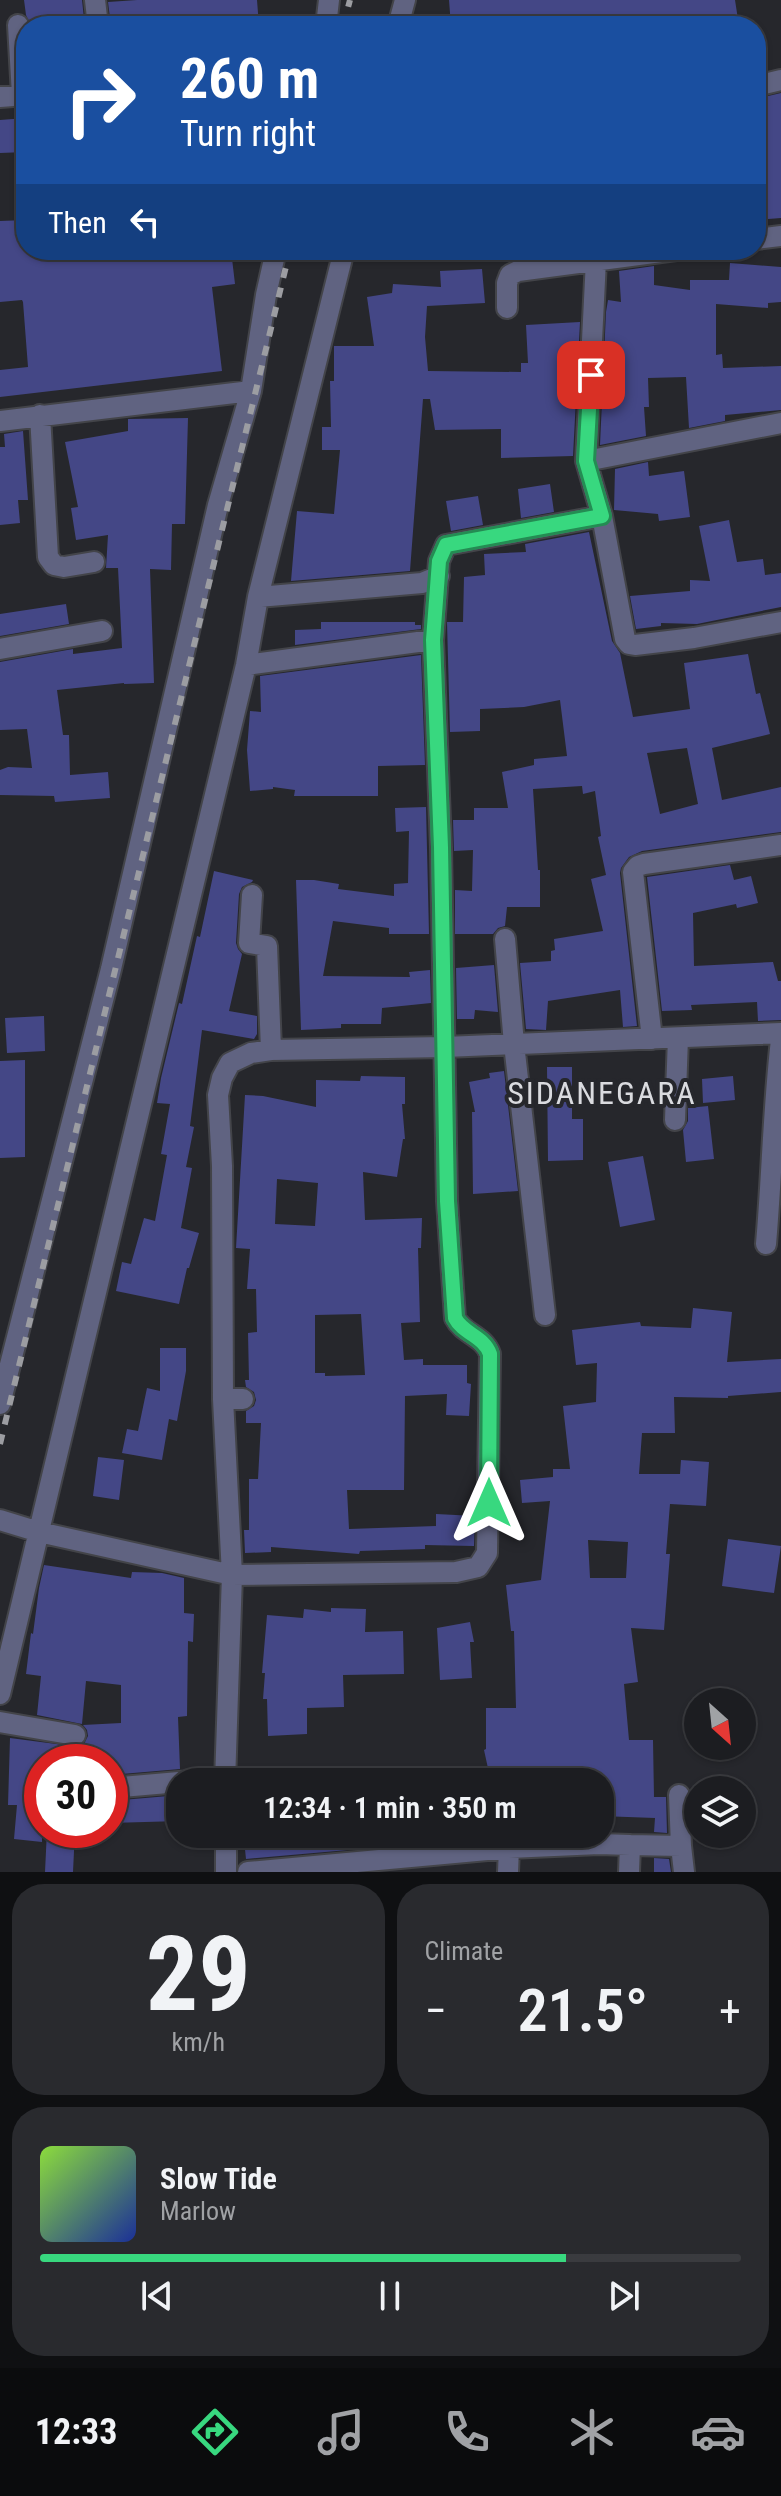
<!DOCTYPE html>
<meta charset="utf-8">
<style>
:root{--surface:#1c1d21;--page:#292a2e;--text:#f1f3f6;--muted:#a0a2a5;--line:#3a3b3f;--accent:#38d87f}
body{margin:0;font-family:"Roboto Condensed",sans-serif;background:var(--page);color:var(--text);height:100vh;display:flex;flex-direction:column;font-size:30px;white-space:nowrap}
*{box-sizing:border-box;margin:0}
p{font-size:26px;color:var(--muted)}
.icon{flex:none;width:44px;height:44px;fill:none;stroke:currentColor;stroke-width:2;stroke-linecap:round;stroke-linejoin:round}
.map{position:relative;height:1872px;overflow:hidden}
.details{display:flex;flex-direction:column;gap:12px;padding:12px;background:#0f1012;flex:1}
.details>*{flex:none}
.top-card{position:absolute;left:16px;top:16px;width:750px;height:244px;border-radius:32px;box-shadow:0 2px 6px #0004,0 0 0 2px var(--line);background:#1a4fa0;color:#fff;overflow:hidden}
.needle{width:52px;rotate:153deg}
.buttons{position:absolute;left:684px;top:1688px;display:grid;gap:16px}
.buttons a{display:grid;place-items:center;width:72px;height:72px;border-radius:50%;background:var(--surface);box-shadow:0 2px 6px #0004,0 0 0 2px var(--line);font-size:40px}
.speed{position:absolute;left:24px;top:1744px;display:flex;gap:16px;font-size:40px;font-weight:700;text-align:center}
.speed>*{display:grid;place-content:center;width:104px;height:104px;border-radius:50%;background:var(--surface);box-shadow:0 2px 6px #0004,0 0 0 2px var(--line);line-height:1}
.speed .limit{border:12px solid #d22;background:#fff;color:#111}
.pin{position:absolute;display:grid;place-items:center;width:68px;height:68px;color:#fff;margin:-34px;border-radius:16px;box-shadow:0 4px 12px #0006}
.me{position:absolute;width:88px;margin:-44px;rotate:0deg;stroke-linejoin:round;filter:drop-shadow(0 0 6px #0008)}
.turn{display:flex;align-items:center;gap:28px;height:168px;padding:0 32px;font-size:36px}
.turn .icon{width:104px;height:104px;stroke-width:2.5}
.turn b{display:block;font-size:56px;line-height:68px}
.then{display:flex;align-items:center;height:76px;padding:0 32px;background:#0003;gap:16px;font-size:30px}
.big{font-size:60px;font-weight:600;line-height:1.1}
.details .tile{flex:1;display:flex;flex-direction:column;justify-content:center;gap:12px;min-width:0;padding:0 28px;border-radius:32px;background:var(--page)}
.details .dial{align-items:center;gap:0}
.dial b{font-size:104px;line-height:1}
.song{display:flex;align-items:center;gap:24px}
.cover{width:96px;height:96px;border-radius:12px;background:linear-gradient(135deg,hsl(90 70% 55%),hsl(230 70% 35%))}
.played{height:8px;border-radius:4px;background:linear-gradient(90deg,var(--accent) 75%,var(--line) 75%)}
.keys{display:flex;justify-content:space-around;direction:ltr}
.heat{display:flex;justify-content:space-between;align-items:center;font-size:44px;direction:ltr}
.details .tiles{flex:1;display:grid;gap:12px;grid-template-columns:1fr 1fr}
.tile:last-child{grid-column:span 2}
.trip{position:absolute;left:166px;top:1768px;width:448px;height:80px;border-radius:32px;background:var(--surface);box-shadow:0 2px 6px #0004,0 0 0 2px var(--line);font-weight:600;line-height:80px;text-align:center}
.tabs{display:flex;height:128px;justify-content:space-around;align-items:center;background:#0b0c0d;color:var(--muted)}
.tabs .icon{width:56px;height:56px}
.tabs .selected{color:var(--accent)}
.tabs b{font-size:36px;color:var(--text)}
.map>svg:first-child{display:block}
.building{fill:#444786;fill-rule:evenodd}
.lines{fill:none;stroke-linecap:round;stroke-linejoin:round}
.minor-casing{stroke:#434449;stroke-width:24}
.minor{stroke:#606381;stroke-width:20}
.rail{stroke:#9c9da2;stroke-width:6;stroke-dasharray:10 10;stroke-linecap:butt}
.route-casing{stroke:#248c53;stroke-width:20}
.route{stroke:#38d87f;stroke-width:14}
.labels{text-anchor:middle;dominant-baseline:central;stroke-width:8;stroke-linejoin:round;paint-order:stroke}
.quarter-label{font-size:32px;letter-spacing:2px;fill:#dadbdf;stroke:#26272c}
</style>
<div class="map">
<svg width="781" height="1872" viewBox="0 0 781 1872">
<rect width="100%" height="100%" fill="#26272c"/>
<!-- building -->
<path class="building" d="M 24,0 L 82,0 L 84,19 L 31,26 L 26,15 Z
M 137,0 L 257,0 L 259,26 L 111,26 L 108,2 Z
M 449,0 L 735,0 L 739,26 L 451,26 Z
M 781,93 L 781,218 L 756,220 L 756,99 Z
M 26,118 L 26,152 L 0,153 L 0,120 Z
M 26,220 L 26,250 L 231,250 L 235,284 L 212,287 L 222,371 L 0,397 L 0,370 L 28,367 L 23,302 L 22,300 L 0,302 L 0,221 Z
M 730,263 L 781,267 L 781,302 L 768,303 L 768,308 L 716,304 L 716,355 L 722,354 L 723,368 L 781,366 L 781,410 L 725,415 L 725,421 L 689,428 L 686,377 L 648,378 L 649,407 L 644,407 L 646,436 L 600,445 L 606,312 L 608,300 L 621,302 L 619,271 L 654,266 L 654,285 L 690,290 L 690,280 L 729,280 Z
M 482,269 L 485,303 L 427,306 L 425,337 L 428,371 L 521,372 L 521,363 L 528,363 L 526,325 L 580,322 L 573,456 L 501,458 L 501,429 L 435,430 L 430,399 L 423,399 L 410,571 L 291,581 L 297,511 L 334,514 L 340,450 L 322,450 L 322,427 L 331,427 L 330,381 L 334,381 L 334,346 L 374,346 L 367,297 L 392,293 L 393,284 L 441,287 L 440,271 Z
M 188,418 L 185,524 L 172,524 L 171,570 L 150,569 L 154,683 L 124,684 L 124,683 L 57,690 L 63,735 L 69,735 L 70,775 L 108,772 L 110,798 L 55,802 L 54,796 L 0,795 L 0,770 L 8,767 L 32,768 L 27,729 L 0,730 L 0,662 L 73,649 L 73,654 L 122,648 L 118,568 L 106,568 L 108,535 L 76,540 L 71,508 L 78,507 L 65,442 L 128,431 L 128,419 Z
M 23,431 L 28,500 L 18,500 L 20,523 L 0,525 L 0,447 L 5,447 L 4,434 Z
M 648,462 L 649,476 L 684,471 L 690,517 L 659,521 L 658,514 L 614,510 L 615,469 Z
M 550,484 L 554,512 L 521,518 L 518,489 Z
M 478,496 L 483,525 L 451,531 L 446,501 Z
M 729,520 L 737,562 L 763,559 L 765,575 L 781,573 L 781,607 L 697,624 L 661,623 L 661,626 L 636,629 L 630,596 L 690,591 L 690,580 L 710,581 L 699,526 Z
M 589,532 L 612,641 L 620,653 L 633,717 L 690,709 L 684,663 L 748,654 L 756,694 L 760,693 L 770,734 L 712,748 L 722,800 L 781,787 L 781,832 L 642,851 L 629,857 L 621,868 L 620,873 L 637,1026 L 623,1027 L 620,990 L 548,1001 L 546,1030 L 526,1029 L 520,963 L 551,961 L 551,951 L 555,950 L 554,939 L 603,931 L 591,879 L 606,875 L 598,837 L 601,836 L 595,791 L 583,794 L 582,786 L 533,789 L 538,870 L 540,870 L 540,907 L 507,907 L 505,926 L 498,928 L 493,934 L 455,934 L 455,890 L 472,891 L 473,850 L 454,851 L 453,820 L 474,820 L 474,808 L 508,808 L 502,772 L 534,765 L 534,759 L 567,756 L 560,700 L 524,707 L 480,709 L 480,731 L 450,732 L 447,622 L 463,622 L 464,577 L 485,575 L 484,554 L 526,552 L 525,544 ZM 687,748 L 698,804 L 660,814 L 647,753 Z
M 66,604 L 69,624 L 0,636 L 0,614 Z
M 321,622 L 415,622 L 415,625 L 421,625 L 421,629 L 295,645 L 295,630 L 321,629 Z
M 421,655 L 425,765 L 378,766 L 378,796 L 294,796 L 295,790 L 273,787 L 273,789 L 250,791 L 247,750 L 250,711 L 261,712 L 260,676 Z
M 426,807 L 429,934 L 389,934 L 389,928 L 333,921 L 323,976 L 410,977 L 409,972 L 430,970 L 431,1003 L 382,1008 L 381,1024 L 341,1024 L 341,1028 L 301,1030 L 296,880 L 314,880 L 339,884 L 338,889 L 394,896 L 394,884 L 408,883 L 409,831 L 396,832 L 395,808 Z
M 730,865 L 734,880 L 751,876 L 758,903 L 737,908 L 736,904 L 693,913 L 694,966 L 773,962 L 778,981 L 781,981 L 781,1020 L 758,1021 L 757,1002 L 691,1005 L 692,1010 L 662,1011 L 647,877 Z
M 214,871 L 253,880 L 252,882 L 242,887 L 239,894 L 236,943 L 238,949 L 242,954 L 229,1011 L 257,1016 L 257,1034 L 254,1039 L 202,1030 L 190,1126 L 194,1127 L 186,1167 L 192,1168 L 181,1228 L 199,1233 L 189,1268 L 187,1268 L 179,1304 L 116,1291 L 122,1262 L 131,1264 L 144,1218 L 155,1221 L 167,1155 L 161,1154 L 170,1104 L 157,1103 L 161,1078 L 179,1003 L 182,1004 L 197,936 L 200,937 Z
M 494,965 L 498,1012 L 475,1010 L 474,1019 L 457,1019 L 456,968 Z
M 44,1016 L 45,1051 L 7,1053 L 5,1018 Z
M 25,1060 L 25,1157 L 0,1158 L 0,1061 Z
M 547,1067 L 572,1067 L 572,1119 L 583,1119 L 583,1160 L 548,1161 Z
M 504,1071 L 518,1191 L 473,1194 L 472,1112 L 475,1112 L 469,1082 L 490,1078 L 489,1073 Z
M 361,1076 L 405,1077 L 405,1104 L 402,1104 L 405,1139 L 403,1139 L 397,1177 L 363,1172 L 365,1220 L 422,1218 L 421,1248 L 418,1248 L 420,1322 L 401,1323 L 404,1360 L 423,1359 L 423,1365 L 467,1365 L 467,1383 L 471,1384 L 469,1416 L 446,1415 L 447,1394 L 405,1396 L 404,1490 L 347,1490 L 349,1529 L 436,1526 L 436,1514 L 475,1516 L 474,1546 L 425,1545 L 425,1549 L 360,1551 L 359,1554 L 271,1547 L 271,1552 L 245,1553 L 244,1530 L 249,1530 L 249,1479 L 258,1479 L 261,1423 L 246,1423 L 246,1411 L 254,1406 L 256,1400 L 254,1392 L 246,1387 L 245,1380 L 249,1380 L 248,1333 L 257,1332 L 256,1289 L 247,1289 L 250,1249 L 236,1248 L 245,1095 L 263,1096 L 316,1107 L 316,1080 L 360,1081 ZM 277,1179 L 318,1183 L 315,1226 L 275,1224 ZM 361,1314 L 365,1375 L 325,1376 L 325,1373 L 315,1373 L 315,1315 Z
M 733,1076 L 735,1100 L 703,1103 L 702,1079 Z
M 708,1106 L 714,1159 L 686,1162 L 683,1130 L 688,1121 L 688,1108 Z
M 643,1156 L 655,1220 L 620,1227 L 608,1162 Z
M 693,1308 L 732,1312 L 727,1362 L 781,1359 L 781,1392 L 728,1396 L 728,1398 L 674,1397 L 675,1433 L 642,1433 L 639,1474 L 680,1474 L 681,1460 L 709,1462 L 706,1506 L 670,1504 L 666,1554 L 670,1554 L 664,1630 L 631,1628 L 638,1682 L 624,1684 L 629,1740 L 653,1740 L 654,1797 L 666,1797 L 667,1833 L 654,1832 L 655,1818 L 600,1816 L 600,1779 L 557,1782 L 491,1782 L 484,1750 L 486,1749 L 486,1708 L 516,1708 L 514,1631 L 511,1631 L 506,1585 L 541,1580 L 550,1501 L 522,1503 L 520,1480 L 553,1477 L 553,1469 L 570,1469 L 563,1406 L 596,1402 L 597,1363 L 576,1365 L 572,1330 L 640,1322 L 641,1326 L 691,1328 ZM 588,1540 L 628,1542 L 626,1578 L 590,1578 Z
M 160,1348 L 186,1348 L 186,1371 L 177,1421 L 169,1419 L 162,1460 L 122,1453 L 127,1429 L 138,1431 L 147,1388 L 160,1391 Z
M 98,1457 L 124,1460 L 119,1500 L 93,1496 Z
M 728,1539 L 781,1546 L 774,1593 L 722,1586 Z
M 44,1565 L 131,1578 L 132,1572 L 162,1573 L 184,1578 L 184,1613 L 194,1614 L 193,1642 L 188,1641 L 187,1716 L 178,1717 L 180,1769 L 110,1775 L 110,1762 L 42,1762 L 42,1842 L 14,1839 L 17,1805 L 8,1805 L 10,1738 L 79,1747 L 84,1744 L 88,1736 L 87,1730 L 83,1725 L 121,1723 L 121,1685 L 86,1681 L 82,1724 L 37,1715 L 41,1676 L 26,1674 L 31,1633 L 33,1634 L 39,1588 Z
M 331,1608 L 366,1609 L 365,1632 L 403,1631 L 404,1674 L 343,1675 L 344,1707 L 307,1708 L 307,1734 L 268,1736 L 267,1699 L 263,1699 L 265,1673 L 262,1673 L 267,1615 L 303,1618 L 304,1609 L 331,1612 Z
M 470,1622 L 474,1642 L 470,1642 L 472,1678 L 440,1680 L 437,1628 Z
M 180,1795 L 180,1821 L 110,1823 L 110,1801 Z
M 47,1830 L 75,1830 L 73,1872 L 45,1872 Z
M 296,1834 L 369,1834 L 371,1848 L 246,1859 L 244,1840 Z
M 654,1858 L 669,1859 L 671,1872 L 654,1872 Z"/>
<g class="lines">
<!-- minor casing -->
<g class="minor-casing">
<path id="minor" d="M 95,0 L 98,26
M 18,25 L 22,95
M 326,26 L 329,0
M 398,26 L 405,0
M 756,86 L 781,80
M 0,97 L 26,95
M 756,239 L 781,236
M 596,260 L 586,461 L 602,516 L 625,639 L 629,644 L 635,645 L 694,638 L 781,622
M 507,308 L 507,283 L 510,275 L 518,271 L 676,250
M 40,415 L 48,557 L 54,565 L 64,567 L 94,562
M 0,421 L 251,391
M 586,461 L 781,423
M 258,597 L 422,583 L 439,576
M 0,649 L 102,631
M 246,665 L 433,640 L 439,561 L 446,545 L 602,516
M 252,895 L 249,943 L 267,946 L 271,1050
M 505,939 L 514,1044 L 545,1315
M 652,1039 L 633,872 L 638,866 L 644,864 L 781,845
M 675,1120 L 678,1038
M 766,1244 C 772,1176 773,1108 781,1040
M 223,1399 L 243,1399
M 0,1404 L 111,969 L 218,505 L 251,391 L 266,295 L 276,250
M 0,1520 L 39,1532 L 232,1575 L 456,1572 L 478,1567 L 487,1553 L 490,1354 C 484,1336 463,1334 455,1318 L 447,1201 L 441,847 L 433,640
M 0,1694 L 246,665 L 258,597 L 344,250
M 0,1722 L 75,1735
M 225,1782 L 232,1575 L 223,1399 L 222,1166 L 218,1095 L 222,1078 L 230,1063 L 251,1053 L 271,1050 L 445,1047 L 781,1033
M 110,1788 L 225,1778
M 679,1795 L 681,1846 L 684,1872
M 226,1834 L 226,1872
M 630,1845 L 681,1846
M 248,1872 L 509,1848 L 599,1844 L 630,1845 L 629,1872
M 508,1872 L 509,1848"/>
</g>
<!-- minor -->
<use href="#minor" class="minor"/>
<!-- rail -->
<path class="rail" d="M 343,26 L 350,0
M 0,1444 L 290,250"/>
</g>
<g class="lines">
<!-- route casing -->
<g class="route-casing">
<path id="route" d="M 489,1503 L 490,1354 C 484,1336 463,1334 455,1318 L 447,1201 L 441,847 L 433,640 L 439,561 L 446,545 L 602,516 L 586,461 L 591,375"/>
</g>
<!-- route -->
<use href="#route" class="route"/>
</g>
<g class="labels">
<!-- quarter labels -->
<g class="quarter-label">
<text x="602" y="1093">SIDANEGARA</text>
</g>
</g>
</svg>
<div class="buttons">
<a><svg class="needle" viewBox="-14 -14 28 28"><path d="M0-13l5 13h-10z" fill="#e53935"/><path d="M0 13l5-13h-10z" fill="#a0a2a5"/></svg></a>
<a><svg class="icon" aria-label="layers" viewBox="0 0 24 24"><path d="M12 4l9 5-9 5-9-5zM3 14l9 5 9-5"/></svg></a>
</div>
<div class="speed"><div class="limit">30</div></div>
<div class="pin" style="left:591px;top:375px;background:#d93025"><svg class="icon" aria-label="arrive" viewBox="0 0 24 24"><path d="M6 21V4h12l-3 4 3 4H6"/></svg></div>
<svg class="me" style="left:489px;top:1503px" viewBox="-20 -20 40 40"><path d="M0-17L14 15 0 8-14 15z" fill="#38d87f" stroke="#fff" stroke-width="4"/></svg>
<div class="trip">12:34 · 1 min · 350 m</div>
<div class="top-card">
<div class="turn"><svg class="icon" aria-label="right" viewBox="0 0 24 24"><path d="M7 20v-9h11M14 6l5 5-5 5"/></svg><div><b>260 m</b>Turn right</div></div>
<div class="then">Then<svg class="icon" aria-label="left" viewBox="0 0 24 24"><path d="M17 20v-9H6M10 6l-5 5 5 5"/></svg></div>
</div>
</div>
<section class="details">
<div class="tiles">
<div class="tile dial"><b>29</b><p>km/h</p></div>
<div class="tile"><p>Climate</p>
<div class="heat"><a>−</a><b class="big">21.5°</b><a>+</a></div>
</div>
<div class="tile">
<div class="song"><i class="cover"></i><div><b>Slow Tide</b><p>Marlow</p></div></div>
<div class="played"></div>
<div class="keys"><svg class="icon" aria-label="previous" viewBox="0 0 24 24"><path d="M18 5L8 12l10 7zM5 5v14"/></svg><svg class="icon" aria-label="pause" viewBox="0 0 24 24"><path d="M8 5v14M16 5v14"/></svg><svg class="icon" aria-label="next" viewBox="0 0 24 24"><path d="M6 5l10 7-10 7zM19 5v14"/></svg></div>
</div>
</div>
</section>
<nav class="tabs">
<b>12:33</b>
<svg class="icon selected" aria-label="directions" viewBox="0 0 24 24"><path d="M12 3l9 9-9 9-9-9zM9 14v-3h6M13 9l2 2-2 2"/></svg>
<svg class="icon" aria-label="music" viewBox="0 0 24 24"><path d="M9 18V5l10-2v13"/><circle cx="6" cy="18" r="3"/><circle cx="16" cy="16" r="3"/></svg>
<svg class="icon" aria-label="phone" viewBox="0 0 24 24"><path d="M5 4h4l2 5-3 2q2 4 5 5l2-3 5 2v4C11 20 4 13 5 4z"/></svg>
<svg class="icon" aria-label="climate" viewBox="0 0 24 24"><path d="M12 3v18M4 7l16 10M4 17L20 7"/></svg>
<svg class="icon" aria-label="car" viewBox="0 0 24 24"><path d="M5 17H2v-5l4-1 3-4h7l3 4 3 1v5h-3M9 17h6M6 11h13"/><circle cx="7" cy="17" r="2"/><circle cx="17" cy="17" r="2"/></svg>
</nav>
